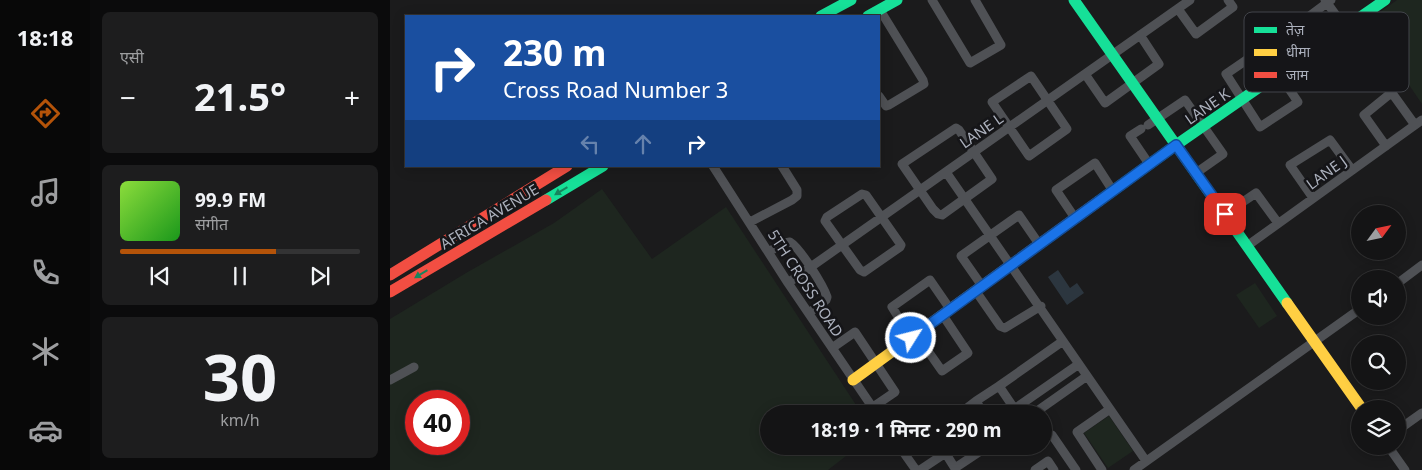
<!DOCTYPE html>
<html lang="hi">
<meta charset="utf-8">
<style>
:root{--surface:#141415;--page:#1d1d1e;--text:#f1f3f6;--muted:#9d9ea0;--line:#333334;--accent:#b45309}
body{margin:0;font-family:"Noto Sans","Noto Sans Devanagari",sans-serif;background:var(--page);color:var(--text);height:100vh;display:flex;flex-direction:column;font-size:19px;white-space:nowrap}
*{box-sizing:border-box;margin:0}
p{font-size:16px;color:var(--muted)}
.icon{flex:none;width:28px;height:28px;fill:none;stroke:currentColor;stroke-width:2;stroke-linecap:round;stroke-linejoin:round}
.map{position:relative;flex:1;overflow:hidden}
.side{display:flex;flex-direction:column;gap:12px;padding:12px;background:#0b0b0c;width:300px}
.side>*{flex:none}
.top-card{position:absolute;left:15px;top:15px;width:475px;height:152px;border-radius:0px;box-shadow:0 2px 12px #0003,0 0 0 1px var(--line);background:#1a4fa0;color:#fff;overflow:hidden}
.needle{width:32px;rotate:57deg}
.controls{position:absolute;left:961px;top:205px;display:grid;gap:10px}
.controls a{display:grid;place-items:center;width:55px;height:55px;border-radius:50%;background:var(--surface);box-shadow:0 2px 12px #0003,0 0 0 1px var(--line);font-size:25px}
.speed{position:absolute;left:15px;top:390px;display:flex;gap:10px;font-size:25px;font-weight:700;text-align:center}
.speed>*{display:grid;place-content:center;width:65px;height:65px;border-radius:50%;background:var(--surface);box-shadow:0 2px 12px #0003,0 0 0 1px var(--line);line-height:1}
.speed .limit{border:8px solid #d22;background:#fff;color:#111}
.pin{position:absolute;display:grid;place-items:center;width:42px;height:42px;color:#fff;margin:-21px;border-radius:10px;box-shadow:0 2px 8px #0006}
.me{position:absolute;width:55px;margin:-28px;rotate:54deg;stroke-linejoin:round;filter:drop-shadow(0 0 4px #0008)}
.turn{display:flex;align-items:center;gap:18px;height:105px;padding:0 15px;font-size:22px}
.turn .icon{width:65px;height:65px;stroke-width:2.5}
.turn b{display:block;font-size:35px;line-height:42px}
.lanes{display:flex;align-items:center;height:48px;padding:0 15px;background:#0003;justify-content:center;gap:25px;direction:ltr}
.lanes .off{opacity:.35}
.big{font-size:38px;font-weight:700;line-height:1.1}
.side .widget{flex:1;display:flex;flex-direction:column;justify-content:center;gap:8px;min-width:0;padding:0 18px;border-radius:8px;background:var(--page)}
.side .dial{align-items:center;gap:0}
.dial b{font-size:65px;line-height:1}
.song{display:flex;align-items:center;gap:15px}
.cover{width:60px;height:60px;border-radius:8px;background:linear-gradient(135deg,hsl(90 70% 55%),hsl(120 70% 35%))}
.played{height:5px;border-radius:2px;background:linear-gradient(90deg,var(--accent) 65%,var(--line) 65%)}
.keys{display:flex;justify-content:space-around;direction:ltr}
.heat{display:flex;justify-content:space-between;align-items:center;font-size:28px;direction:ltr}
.trip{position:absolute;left:370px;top:405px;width:292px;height:50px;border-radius:25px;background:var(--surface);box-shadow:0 2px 12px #0003,0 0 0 1px var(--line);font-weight:700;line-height:50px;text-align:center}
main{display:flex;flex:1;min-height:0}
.tabs{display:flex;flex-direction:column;width:90px;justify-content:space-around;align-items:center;background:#080808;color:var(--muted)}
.tabs .icon{width:35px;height:35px}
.tabs .selected{color:var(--accent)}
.tabs b{font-size:22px;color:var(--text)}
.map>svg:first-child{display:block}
.green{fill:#1e261f;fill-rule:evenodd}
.water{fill:#2c363f}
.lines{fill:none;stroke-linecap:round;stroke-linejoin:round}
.street{stroke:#4f5155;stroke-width:9}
.fast{stroke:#16e098;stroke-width:11}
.slow{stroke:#ffcf43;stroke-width:11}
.jam{stroke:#f24e42;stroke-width:11}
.oneway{fill:#16855e}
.route-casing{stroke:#114b97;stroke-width:12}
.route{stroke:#1a73e8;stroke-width:9}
.labels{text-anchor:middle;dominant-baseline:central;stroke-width:5;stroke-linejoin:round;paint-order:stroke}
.street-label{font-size:15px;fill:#acb1bd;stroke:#151518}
.key{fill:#151518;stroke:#42444a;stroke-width:1}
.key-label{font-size:14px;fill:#acb1bd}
</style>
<main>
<nav class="tabs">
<b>18:18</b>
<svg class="icon selected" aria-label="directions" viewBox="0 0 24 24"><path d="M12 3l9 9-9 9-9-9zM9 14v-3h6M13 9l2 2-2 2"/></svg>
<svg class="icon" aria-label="music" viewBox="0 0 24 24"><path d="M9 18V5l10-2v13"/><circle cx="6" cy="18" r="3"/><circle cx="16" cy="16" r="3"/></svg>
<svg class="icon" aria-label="phone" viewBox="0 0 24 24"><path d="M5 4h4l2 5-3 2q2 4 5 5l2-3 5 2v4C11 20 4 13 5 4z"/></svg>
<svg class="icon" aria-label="climate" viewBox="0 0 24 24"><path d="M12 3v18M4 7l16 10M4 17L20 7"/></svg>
<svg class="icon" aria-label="car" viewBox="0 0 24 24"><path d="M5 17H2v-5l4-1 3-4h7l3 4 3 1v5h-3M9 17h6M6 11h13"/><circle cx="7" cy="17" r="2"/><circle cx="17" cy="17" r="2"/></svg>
</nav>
<section class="side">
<div class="widget"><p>एसी</p>
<div class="heat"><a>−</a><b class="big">21.5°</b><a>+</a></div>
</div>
<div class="widget">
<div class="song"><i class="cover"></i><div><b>99.9 FM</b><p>संगीत</p></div></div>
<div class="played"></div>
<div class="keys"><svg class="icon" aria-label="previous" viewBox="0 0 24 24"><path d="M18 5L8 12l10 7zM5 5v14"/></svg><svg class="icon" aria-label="pause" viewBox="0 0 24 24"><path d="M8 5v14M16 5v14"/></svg><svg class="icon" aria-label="next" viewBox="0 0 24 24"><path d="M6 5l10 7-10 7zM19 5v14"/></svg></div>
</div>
<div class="widget dial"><b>30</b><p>km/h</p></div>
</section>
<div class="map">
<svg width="1032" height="470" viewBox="0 0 1032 470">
<rect width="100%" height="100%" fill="#1b1b1c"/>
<!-- green -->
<path class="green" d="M 1007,0 L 1032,0 L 1032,104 L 976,22 Z
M 212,189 L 262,259 L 336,207 L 472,414 L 379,414 L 379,446 L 469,446 L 438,470 L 0,470 L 0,319 L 76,273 L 164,223 ZM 26,401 L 69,401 L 69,444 L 26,444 Z
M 865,283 L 887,316 L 869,328 L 846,295 Z
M 719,416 L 743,451 L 718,468 L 694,433 Z"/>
<!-- water -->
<path class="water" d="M 668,270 L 680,288 L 687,283 L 694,293 L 677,305 L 658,277 Z"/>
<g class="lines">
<!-- street -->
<path class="street" d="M 542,0 L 580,63 L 611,45 L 585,0
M 935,0 L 1025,125
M 941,0 L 910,23 L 948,75 L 975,57
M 788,9 L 806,34 L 843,7 L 838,0
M 871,50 L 889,74 L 908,102 L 870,127 L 836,74 Z
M 695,74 L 715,103 L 769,64 L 750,35
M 641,76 L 677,129 L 639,156 L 602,102 Z
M 489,96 L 496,106 L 499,105 L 534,84 L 533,80 L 490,10
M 758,125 L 795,100 L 833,154 L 806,173
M 566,128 L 569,130 L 602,179 L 552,215 L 548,214 L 543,209 L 512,164 Z
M 751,129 L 740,136 L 759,164
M 996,146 L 974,115 L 1001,93
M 323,166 L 398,283 L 487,414
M 556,172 L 756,461
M 472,194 L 476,195 L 511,245 L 510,247 L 474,272 L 470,270 L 435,221 L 437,217 Z
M 923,198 L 900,165 L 940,140 L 962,170
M 835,214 L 866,193 L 888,223
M 685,218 L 666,190 L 705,163 L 723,191
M 360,222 L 402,200 L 407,196 L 407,190 L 392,166
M 857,246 L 1032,120
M 378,252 L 395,243 L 400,242 C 410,248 433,285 437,297 L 436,300 L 419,313
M 398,283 L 800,0
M 1008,283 L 1032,265
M 592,286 L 571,256 L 629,215 L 649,244
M 585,290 L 610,326 L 615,328 L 651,306
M 526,334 L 552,371 L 578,353 L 552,314
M 521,338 L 502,307 L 540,280 L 560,309
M 442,348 L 465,332 L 505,392 L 483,407
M 0,380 L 24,367
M 586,401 L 609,386
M 569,414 L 586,401 L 594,414
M 617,414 L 689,364
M 628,414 L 609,386 L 673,341
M 643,414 L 697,376
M 1008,430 L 1032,413
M 662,435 L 686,470
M 509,446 L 526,470
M 551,446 L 566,470
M 998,446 L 1015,470
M 565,468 L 598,446
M 530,470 L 566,446
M 645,470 L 658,461 L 664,470
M 712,470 L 687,432 L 720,409
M 744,470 L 970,309"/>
<!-- fast -->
<path class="fast" d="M 684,0 L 897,303
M 431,16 L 461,0
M 478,16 L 507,0
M 156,200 L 213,166
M 709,201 L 786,145 L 995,0"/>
<!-- slow -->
<path class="slow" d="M 897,303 L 972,409
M 463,380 L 709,201"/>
<!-- jam -->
<path class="jam" d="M 0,275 L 177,166
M 0,292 L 156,200"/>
</g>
<!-- one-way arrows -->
<defs><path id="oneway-solid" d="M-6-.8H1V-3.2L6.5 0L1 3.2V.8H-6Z" transform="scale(1.25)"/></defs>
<g class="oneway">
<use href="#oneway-solid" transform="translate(171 191) rotate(149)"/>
<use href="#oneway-solid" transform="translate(31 274) rotate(149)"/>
</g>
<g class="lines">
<!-- route casing -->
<g class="route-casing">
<path id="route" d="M 521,338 L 786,145 L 835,214"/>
</g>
<!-- route -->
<use href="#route" class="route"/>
</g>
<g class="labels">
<!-- street labels -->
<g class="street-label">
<text transform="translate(817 106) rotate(-35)">LANE K</text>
<text transform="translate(591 130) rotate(-35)">LANE L</text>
<text transform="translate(936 172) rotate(-36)">LANE J</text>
<text transform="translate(99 216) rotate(-31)">AFRICA AVENUE</text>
<text transform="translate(416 283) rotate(57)">5TH CROSS ROAD</text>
</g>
</g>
<!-- legend -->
<rect x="854" y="12" width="165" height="80" rx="8" class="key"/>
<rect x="864" y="27" width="23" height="6" fill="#16e098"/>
<rect x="864" y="49" width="23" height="7" fill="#ffcf43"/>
<rect x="864" y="72" width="23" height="6" fill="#f24e42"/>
<g class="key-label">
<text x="896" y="35">तेज़</text>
<text x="896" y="57">धीमा</text>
<text x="896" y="80">जाम</text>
</g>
</svg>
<div class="controls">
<a><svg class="needle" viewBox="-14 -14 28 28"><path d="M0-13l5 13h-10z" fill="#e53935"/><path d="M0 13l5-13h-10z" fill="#9d9ea0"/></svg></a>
<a><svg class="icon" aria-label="sound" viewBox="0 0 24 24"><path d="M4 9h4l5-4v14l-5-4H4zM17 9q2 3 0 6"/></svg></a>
<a><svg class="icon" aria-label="search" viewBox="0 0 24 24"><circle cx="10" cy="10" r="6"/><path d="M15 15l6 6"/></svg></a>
<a><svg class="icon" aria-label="layers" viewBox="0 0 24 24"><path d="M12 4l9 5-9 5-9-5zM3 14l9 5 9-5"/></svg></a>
</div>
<div class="speed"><div class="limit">40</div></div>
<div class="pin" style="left:835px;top:214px;background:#d93025"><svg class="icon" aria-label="arrive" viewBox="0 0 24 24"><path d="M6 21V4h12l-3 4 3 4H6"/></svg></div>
<svg class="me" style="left:521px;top:338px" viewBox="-20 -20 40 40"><circle r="17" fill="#1a73e8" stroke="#fff" stroke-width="3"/><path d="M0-11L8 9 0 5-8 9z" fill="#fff"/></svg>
<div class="trip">18:19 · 1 मिनट · 290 m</div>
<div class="top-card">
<div class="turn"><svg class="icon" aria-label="right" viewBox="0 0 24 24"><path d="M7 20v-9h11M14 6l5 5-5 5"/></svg><div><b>230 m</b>Cross Road Number 3</div></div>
<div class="lanes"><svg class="icon off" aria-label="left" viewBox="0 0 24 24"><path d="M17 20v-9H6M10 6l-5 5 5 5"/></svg><svg class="icon off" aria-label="ahead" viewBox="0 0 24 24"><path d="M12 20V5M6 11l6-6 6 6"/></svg><svg class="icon" aria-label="right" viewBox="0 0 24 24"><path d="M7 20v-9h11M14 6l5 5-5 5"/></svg></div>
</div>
</div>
</main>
